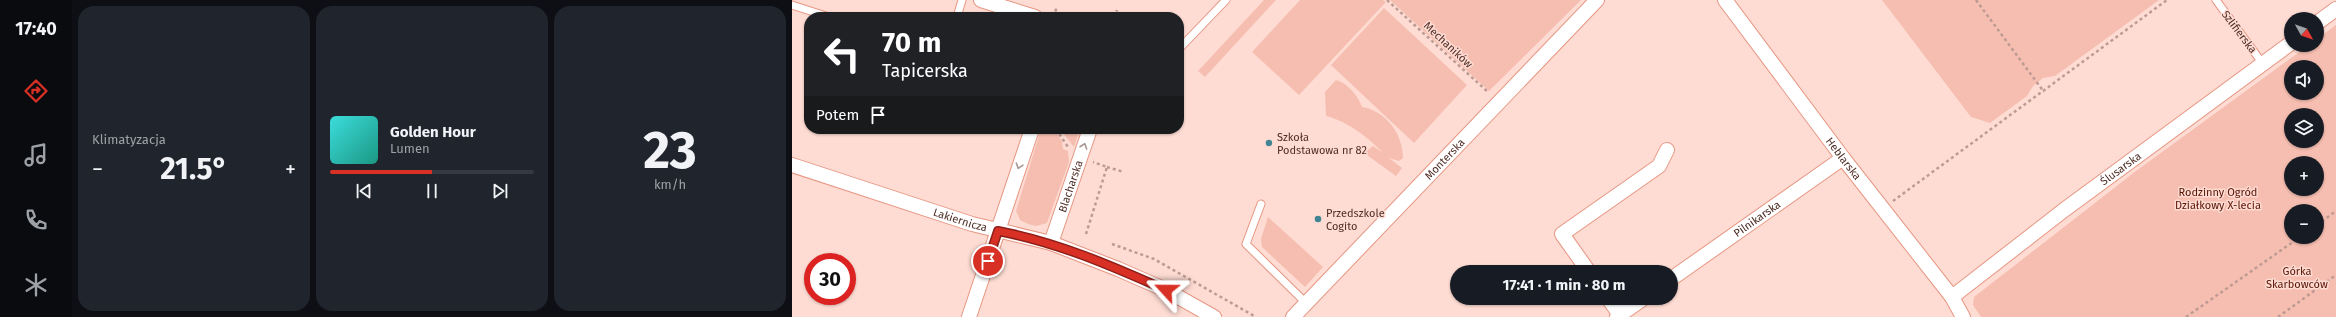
<!DOCTYPE html>
<html lang="pl">
<meta charset="utf-8">
<style>
:root{--surface:#171b24;--page:#20242c;--text:#f1f3f6;--muted:#9ea1a6;--line:#363941;--accent:#d93025}
body{margin:0;font-family:"Fira Sans",sans-serif;background:var(--page);color:var(--text);height:100vh;display:flex;flex-direction:column;font-size:15px;white-space:nowrap}
*{box-sizing:border-box;margin:0}
p{font-size:13px;color:var(--muted)}
.icon{flex:none;width:22px;height:22px;fill:none;stroke:currentColor;stroke-width:2;stroke-linecap:round;stroke-linejoin:round}
.map{position:relative;flex:1;overflow:hidden}
.drawer{display:flex;flex-direction:column;gap:6px;padding:6px;background:#0d0f14;width:720px}
.drawer>*{flex:none}
.top-card{position:absolute;left:12px;top:12px;width:380px;height:122px;border-radius:16px;box-shadow:0 1px 3px #0004;background:#202124;color:#fff;overflow:hidden}
.needle{width:26px;rotate:130deg}
.controls{position:absolute;left:1492px;top:12px;display:grid;gap:8px}
.controls a{display:grid;place-items:center;width:40px;height:40px;border-radius:50%;background:var(--surface);box-shadow:0 1px 3px #0004;font-size:20px}
.speed{position:absolute;left:12px;top:253px;display:flex;gap:8px;font-size:20px;font-weight:700;text-align:center}
.speed>*{display:grid;place-content:center;width:52px;height:52px;border-radius:50%;background:var(--surface);box-shadow:0 1px 3px #0004;line-height:1}
.speed .limit{border:6px solid #d22;background:#fff;color:#111}
.pin{position:absolute;display:grid;place-items:center;width:34px;height:34px;color:#fff;margin:-17px;border:2px solid #fff;border-radius:50%;box-shadow:0 1px 4px #0007}
.me{position:absolute;width:44px;margin:-22px;rotate:294deg;stroke-linejoin:round;filter:drop-shadow(0 0 3px #0008)}
.turn{display:flex;align-items:center;gap:14px;height:84px;padding:0 12px;font-size:18px}
.turn .icon{width:52px;height:52px;stroke-width:2.5}
.turn b{display:block;font-size:28px;line-height:34px}
.then{display:flex;align-items:center;height:38px;padding:0 12px;background:#0003;gap:8px;font-size:15px}
.big{font-size:30px;font-weight:700;line-height:1.1}
.drawer .tile{flex:1;display:flex;flex-direction:column;justify-content:center;gap:6px;min-width:0;padding:0 14px;border-radius:16px;background:var(--page)}
.drawer .dial{align-items:center;gap:0}
.dial b{font-size:52px;line-height:1}
.song{display:flex;align-items:center;gap:12px}
.cover{width:48px;height:48px;border-radius:6px;background:linear-gradient(135deg,hsl(180 70% 55%),hsl(170 70% 35%))}
.played{height:4px;border-radius:2px;background:linear-gradient(90deg,var(--accent) 50%,var(--line) 50%)}
.keys{display:flex;justify-content:space-around;direction:ltr}
.heat{display:flex;justify-content:space-between;align-items:center;font-size:22px;direction:ltr}
.drawer .tiles{flex:1;display:grid;gap:6px;grid-template-columns:repeat(3,1fr)}
.trip{position:absolute;left:658px;top:265px;width:228px;height:40px;border-radius:20px;background:var(--surface);box-shadow:0 1px 3px #0004;font-weight:700;line-height:40px;text-align:center}
main{display:flex;flex:1;min-height:0}
.menu{display:flex;flex-direction:column;width:72px;justify-content:space-around;align-items:center;background:#090b0e;color:var(--muted)}
.menu .icon{width:28px;height:28px}
.menu .current{color:var(--accent)}
.menu b{font-size:18px;color:var(--text)}
.map>svg:first-child{display:block}
.green{fill:#f6beb0;fill-rule:evenodd}
.lines{fill:none;stroke-linecap:round;stroke-linejoin:round}
.lane-casing{stroke:#e79682;stroke-width:9}
.street-casing{stroke:#e79682;stroke-width:16}
.path{stroke:#bd9b93;stroke-width:2.5;stroke-dasharray:3 3;stroke-linecap:butt}
.lane{stroke:#fff;stroke-width:7}
.street{stroke:#fff;stroke-width:14}
.oneway{stroke:#a79692}
.route-casing{stroke:#8d1f18;stroke-width:10}
.route{stroke:#d93025;stroke-width:7}
.poi-dot{fill:#418594;stroke:#fedcd3;stroke-width:1.5}
.labels{text-anchor:middle;dominant-baseline:central;stroke-width:3;stroke-linejoin:round;paint-order:stroke}
.street-label{font-size:11px;fill:#4f2e26;stroke:#fedcd3}
.poi-label{font-size:11px;fill:#4f2e26;stroke:#fedcd3;text-anchor:start}
.park-label{font-size:11px;fill:#5a1404;stroke:#fedcd3}
</style>
<main>
<nav class="menu">
<b>17:40</b>
<svg class="icon current" aria-label="directions" viewBox="0 0 24 24"><path d="M12 3l9 9-9 9-9-9zM9 14v-3h6M13 9l2 2-2 2"/></svg>
<svg class="icon" aria-label="music" viewBox="0 0 24 24"><path d="M9 18V5l10-2v13"/><circle cx="6" cy="18" r="3"/><circle cx="16" cy="16" r="3"/></svg>
<svg class="icon" aria-label="phone" viewBox="0 0 24 24"><path d="M5 4h4l2 5-3 2q2 4 5 5l2-3 5 2v4C11 20 4 13 5 4z"/></svg>
<svg class="icon" aria-label="climate" viewBox="0 0 24 24"><path d="M12 3v18M4 7l16 10M4 17L20 7"/></svg>
</nav>
<section class="drawer">
<div class="tiles">
<div class="tile"><p>Klimatyzacja</p>
<div class="heat"><a>−</a><b class="big">21.5°</b><a>+</a></div>
</div>
<div class="tile">
<div class="song"><i class="cover"></i><div><b>Golden Hour</b><p>Lumen</p></div></div>
<div class="played"></div>
<div class="keys"><svg class="icon" aria-label="previous" viewBox="0 0 24 24"><path d="M18 5L8 12l10 7zM5 5v14"/></svg><svg class="icon" aria-label="pause" viewBox="0 0 24 24"><path d="M8 5v14M16 5v14"/></svg><svg class="icon" aria-label="next" viewBox="0 0 24 24"><path d="M6 5l10 7-10 7zM19 5v14"/></svg></div>
</div>
<div class="tile dial"><b>23</b><p>km/h</p></div>
</div>
</section>
<div class="map">
<svg width="1544" height="317" viewBox="0 0 1544 317">
<rect width="100%" height="100%" fill="#fedcd3"/>
<!-- green -->
<path class="green" d="M 472,0 L 484,0 L 413,77 L 406,71 Z
M 508,0 L 591,0 L 594,2 L 507,95 L 460,52 Z
M 598,0 L 789,0 L 697,91 Z
M 1090,0 L 1367,0 L 1263,76 L 1251,78 L 1241,86 L 1235,96 L 1198,123 L 1179,117 Z
M 592,8 L 675,85 L 622,143 L 539,65 Z
M 1544,25 L 1544,317 L 1189,317 L 1181,305 L 1182,297 L 1344,171 L 1517,45 L 1525,45 L 1525,39 ZM 1499,67 L 1525,67 L 1525,93 L 1499,93 ZM 1499,115 L 1525,115 L 1525,141 L 1499,141 ZM 1499,163 L 1525,163 L 1525,189 L 1499,189 ZM 1499,211 L 1525,211 L 1525,237 L 1499,237 Z
M 544,80 C 557,84 566,96 570,107 C 594,111 611,134 611,158 L 607,161 L 597,158 L 610,168 L 604,176 L 572,153 L 581,146 L 591,153 C 577,138 555,121 534,116 L 533,92 Z
M 249,129 L 262,129 L 270,141 L 271,149 L 276,151 L 277,162 L 255,223 L 244,226 L 236,224 L 228,220 L 224,211 Z
M 268,129 L 288,129 L 282,147 Z
M 476,217 L 531,267 L 513,287 L 470,247 L 469,239 Z"/>
<g class="lines">
<!-- lane casing -->
<g class="lane-casing">
<path id="lane" d="M 1424,0 L 1471,64
M 0,5 L 37,17
M 165,17 L 170,0
M 387,49 L 434,0
M 469,204 L 454,244 L 514,303"/>
</g>
<!-- street casing -->
<g class="street-casing">
<g id="street">
<path d="M 189,0 L 243,17"/>
<path id="s1" d="M 933,0 L 1051,158 L 1160,297 L 1171,317"/>
<path d="M 1525,23 L 1544,9"/>
<path id="s2" d="M 0,165 L 180,224 L 259,243 L 326,269 L 374,290 L 422,317"/>
<path id="s3" d="M 259,243 L 298,129"/>
<path d="M 797,272 L 770,234 L 867,166 L 875,150"/>
<path id="s4" d="M 879,279 L 1051,158"/>
<path id="s5" d="M 1160,297 L 1272,210 L 1499,43"/>
<path d="M 816,298 L 828,315"/>
<path d="M 177,317 L 240,129"/>
<path id="s6" d="M 501,317 L 805,0"/>
<path d="M 825,317 L 852,298"/>
</g>
</g>
<!-- path -->
<path class="path" d="M 595,0 L 697,93
M 1184,0 L 1252,92
M 261,17 L 265,7
M 322,17 L 325,10
M 264,129 L 276,147
M 315,167 L 332,172
M 1101,201 L 1375,0
M 1525,225 L 1544,211
M 294,234 L 315,167 L 301,162
M 320,244 L 362,259 L 464,317
M 1394,317 L 1508,237
M 1486,317 L 1544,275"/>
<!-- lane -->
<use href="#lane" class="lane"/>
<!-- street -->
<use href="#street" class="street"/>
</g>
<!-- one-way arrows -->
<defs><path id="oneway-chevron" d="M-2-3.5L2.5 0L-2 3.5" fill="none" stroke-width="1.6" stroke-linecap="round" stroke-linejoin="round"/></defs>
<g class="oneway">
<use href="#oneway-chevron" transform="translate(292 146) rotate(-71)"/>
<use href="#oneway-chevron" transform="translate(227 166) rotate(108)"/>
</g>
<g class="lines">
<!-- route casing -->
<g class="route-casing">
<path id="route" d="M 196,261 L 206,231 C 265,242 320,266 374,290"/>
</g>
<!-- route -->
<use href="#route" class="route"/>
</g>
<!-- markers -->
<g class="poi-dot">
<circle cx="477" cy="143" r="4"/>
<circle cx="526" cy="219" r="4"/>
</g>
<g class="labels">
<!-- street labels -->
<g class="street-label">
<text transform="translate(1447 32) rotate(53)">Szlifierska</text>
<text transform="translate(656 45) rotate(43)">Mechaników</text>
<text stroke="none"><textPath href="#s6" startOffset="219">Monterska</textPath></text>
<text stroke="none"><textPath href="#s1" startOffset="198">Heblarska</textPath></text>
<text stroke="none"><textPath href="#s5" startOffset="212">Ślusarska</textPath></text>
<text stroke="none"><textPath href="#s3" startOffset="60">Blacharska</textPath></text>
<text stroke="none"><textPath href="#s4" startOffset="105">Pilnikarska</textPath></text>
<text stroke="none"><textPath href="#s2" startOffset="177">Lakiernicza</textPath></text>
</g>
<!-- poi labels -->
<g class="poi-label">
<text x="485" y="137">Szkoła<tspan x="485" dy="13">Podstawowa nr 82</tspan></text>
<text x="534" y="213">Przedszkole<tspan x="534" dy="13">Cogito</tspan></text>
</g>
<!-- park labels -->
<g class="park-label">
<text x="1426" y="192">Rodzinny Ogród<tspan x="1426" dy="13">Działkowy X-lecia</tspan></text>
<text x="1505" y="271">Górka<tspan x="1505" dy="13">Skarbowców</tspan></text>
</g>
</g>
</svg>
<div class="controls">
<a><svg class="needle" viewBox="-14 -14 28 28"><path d="M0-13l5 13h-10z" fill="#e53935"/><path d="M0 13l5-13h-10z" fill="#9ea1a6"/></svg></a>
<a><svg class="icon" aria-label="sound" viewBox="0 0 24 24"><path d="M4 9h4l5-4v14l-5-4H4zM17 9q2 3 0 6"/></svg></a>
<a><svg class="icon" aria-label="layers" viewBox="0 0 24 24"><path d="M12 4l9 5-9 5-9-5zM3 14l9 5 9-5"/></svg></a>
<a>+</a>
<a>−</a>
</div>
<div class="speed"><div class="limit">30</div></div>
<div class="pin" style="left:196px;top:261px;background:#d93025"><svg class="icon" aria-label="arrive" viewBox="0 0 24 24"><path d="M6 21V4h12l-3 4 3 4H6"/></svg></div>
<svg class="me" style="left:374px;top:290px" viewBox="-20 -20 40 40"><path d="M0-17L14 15 0 8-14 15z" fill="#d93025" stroke="#fff" stroke-width="4"/></svg>
<div class="trip">17:41 · 1 min · 80 m</div>
<div class="top-card">
<div class="turn"><svg class="icon" aria-label="left" viewBox="0 0 24 24"><path d="M17 20v-9H6M10 6l-5 5 5 5"/></svg><div><b>70 m</b>Tapicerska</div></div>
<div class="then">Potem<svg class="icon" aria-label="arrive" viewBox="0 0 24 24"><path d="M6 21V4h12l-3 4 3 4H6"/></svg></div>
</div>
</div>
</main>
